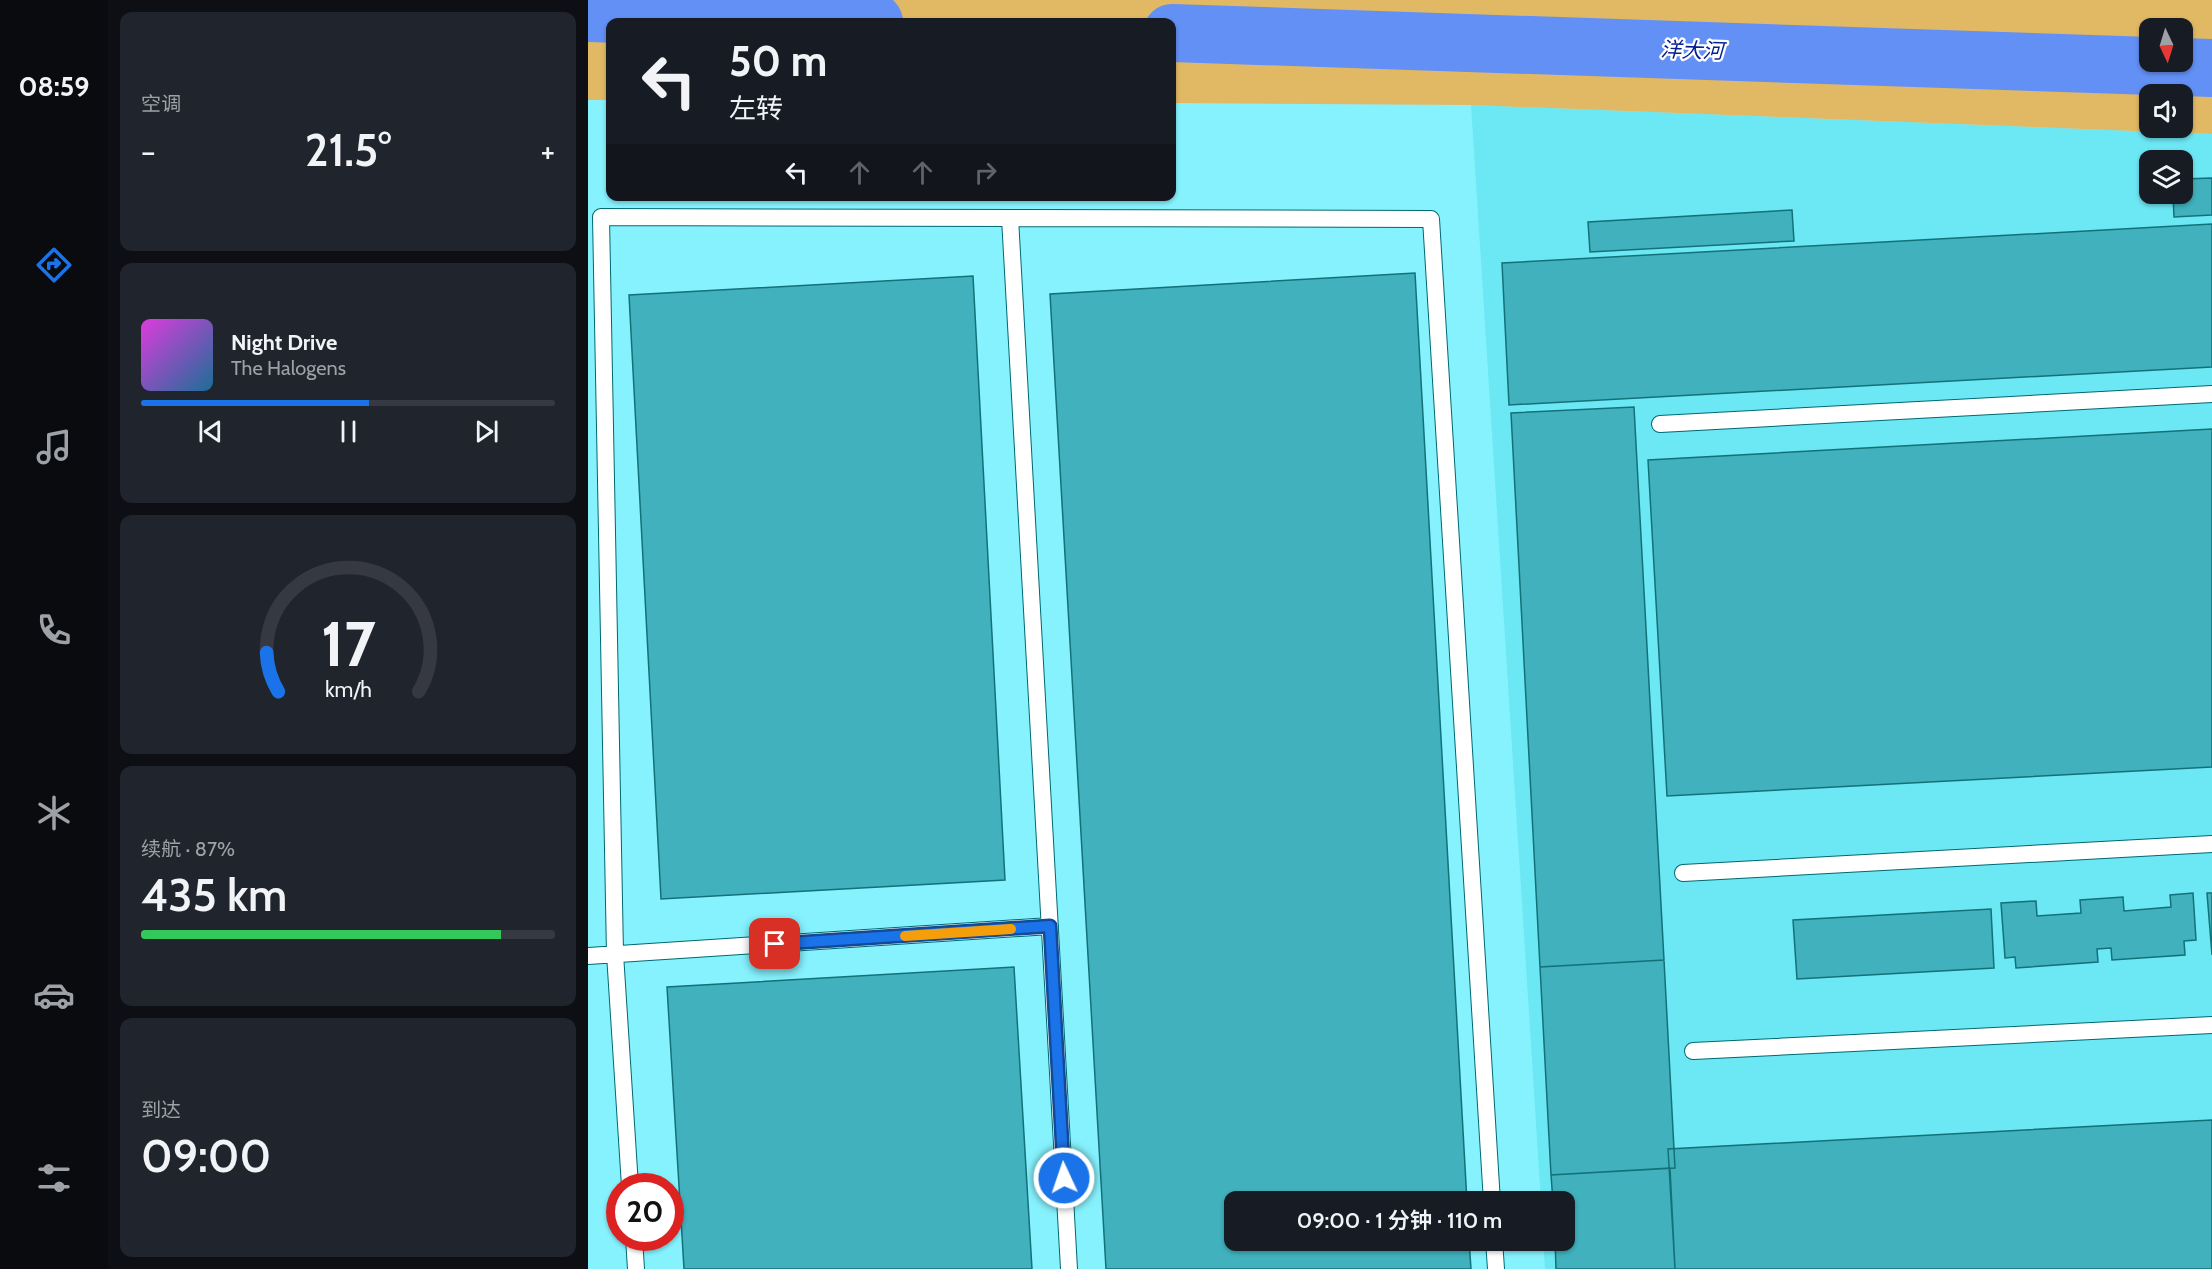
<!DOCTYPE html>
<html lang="zh">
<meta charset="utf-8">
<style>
:root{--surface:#171b24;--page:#20242c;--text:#f1f3f6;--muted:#9ea1a6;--line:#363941;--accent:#1a73e8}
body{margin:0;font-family:Cabin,"Noto Sans SC",sans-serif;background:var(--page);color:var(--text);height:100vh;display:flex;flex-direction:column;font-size:22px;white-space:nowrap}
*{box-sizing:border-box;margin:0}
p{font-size:20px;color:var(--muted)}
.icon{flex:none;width:33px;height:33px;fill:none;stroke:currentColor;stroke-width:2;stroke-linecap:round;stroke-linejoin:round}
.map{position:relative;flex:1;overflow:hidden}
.details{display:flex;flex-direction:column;gap:12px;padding:12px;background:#0d0f14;width:480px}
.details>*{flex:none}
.guide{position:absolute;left:18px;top:18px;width:570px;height:183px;border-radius:12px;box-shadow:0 2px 4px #0004;background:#171b24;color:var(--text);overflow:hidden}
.needle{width:39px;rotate:176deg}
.controls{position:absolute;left:1551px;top:18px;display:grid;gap:12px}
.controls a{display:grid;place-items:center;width:54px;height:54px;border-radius:12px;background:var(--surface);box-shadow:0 2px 4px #0004;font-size:30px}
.speed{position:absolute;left:18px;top:1173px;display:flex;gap:12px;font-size:30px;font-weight:700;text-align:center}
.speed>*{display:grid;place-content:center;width:78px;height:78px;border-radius:50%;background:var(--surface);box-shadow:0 2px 4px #0004;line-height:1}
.speed .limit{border:9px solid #d22;background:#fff;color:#111}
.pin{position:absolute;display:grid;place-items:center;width:51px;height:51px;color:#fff;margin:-26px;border-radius:12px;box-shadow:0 3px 9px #0006}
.me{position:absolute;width:66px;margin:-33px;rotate:357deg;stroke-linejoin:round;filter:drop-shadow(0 0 4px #0008)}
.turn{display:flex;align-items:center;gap:21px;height:126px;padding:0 24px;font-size:27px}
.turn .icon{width:78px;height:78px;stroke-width:2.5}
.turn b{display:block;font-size:42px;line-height:51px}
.lanes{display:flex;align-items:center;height:57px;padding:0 24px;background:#0003;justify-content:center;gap:30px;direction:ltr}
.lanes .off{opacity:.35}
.big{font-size:45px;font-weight:600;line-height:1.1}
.details .card{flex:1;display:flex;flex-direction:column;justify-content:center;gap:9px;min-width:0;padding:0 21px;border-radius:12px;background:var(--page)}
.details .dial{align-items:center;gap:0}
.dial svg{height:156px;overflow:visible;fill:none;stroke:var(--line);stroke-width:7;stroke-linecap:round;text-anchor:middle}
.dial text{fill:var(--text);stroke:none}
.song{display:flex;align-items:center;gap:18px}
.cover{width:72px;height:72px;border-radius:9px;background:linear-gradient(135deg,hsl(300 70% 55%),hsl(200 70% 35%))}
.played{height:6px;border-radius:3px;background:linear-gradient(90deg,var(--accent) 55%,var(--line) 55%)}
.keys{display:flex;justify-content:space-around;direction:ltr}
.heat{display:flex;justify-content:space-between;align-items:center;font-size:33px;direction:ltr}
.charge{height:9px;border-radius:4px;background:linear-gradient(90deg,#34c759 87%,var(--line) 0)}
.trip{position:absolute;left:636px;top:1191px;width:351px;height:60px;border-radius:12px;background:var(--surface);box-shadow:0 2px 4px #0004;font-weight:600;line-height:60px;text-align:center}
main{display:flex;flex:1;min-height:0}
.tab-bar{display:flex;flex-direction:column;width:108px;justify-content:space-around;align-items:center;background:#090b0e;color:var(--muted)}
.tab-bar .icon{width:42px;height:42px}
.tab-bar .active{color:var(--accent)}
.tab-bar b{font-size:27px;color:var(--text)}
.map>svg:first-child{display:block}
.built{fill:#6ce7f4;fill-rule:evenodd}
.green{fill:#e1b964;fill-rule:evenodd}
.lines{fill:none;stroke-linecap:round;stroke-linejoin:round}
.river{stroke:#6390f5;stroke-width:58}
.building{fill:#40b1bd;stroke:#137179;stroke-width:1.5}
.lane-casing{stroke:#006871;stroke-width:18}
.lane{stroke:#fff;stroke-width:16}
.route-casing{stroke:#114b97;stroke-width:15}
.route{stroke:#1a73e8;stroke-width:10}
.slow{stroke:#f59e0b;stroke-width:10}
.labels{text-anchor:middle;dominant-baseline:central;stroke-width:4.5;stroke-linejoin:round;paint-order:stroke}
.water-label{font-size:21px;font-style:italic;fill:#041e93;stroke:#fff}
</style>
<main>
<nav class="tab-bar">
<b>08:59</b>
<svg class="icon active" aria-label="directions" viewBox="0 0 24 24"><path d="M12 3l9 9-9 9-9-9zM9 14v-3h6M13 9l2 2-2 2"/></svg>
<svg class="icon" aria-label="music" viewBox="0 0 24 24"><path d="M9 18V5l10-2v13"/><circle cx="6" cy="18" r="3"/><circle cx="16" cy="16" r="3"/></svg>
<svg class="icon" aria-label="phone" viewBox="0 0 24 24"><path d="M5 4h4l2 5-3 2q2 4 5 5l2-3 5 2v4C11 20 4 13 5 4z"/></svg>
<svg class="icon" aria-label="climate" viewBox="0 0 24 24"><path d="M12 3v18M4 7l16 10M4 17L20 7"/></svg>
<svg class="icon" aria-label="car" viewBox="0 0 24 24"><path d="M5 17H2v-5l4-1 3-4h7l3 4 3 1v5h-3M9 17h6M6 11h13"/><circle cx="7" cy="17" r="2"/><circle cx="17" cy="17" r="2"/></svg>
<svg class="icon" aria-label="filters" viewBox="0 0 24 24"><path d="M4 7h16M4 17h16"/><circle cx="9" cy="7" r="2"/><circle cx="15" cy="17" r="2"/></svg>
</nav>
<section class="details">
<div class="card"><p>空调</p>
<div class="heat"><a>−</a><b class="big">21.5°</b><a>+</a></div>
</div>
<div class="card">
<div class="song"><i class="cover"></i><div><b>Night Drive</b><p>The Halogens</p></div></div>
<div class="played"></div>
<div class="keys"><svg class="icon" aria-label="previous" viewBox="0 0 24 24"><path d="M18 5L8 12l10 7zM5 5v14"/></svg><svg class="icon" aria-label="pause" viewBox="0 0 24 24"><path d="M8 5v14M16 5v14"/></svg><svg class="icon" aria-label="next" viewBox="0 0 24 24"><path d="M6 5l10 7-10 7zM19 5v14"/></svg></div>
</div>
<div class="card dial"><svg viewBox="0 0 100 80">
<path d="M14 69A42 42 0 1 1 86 69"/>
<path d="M14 69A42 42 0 0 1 8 49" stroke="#1a73e8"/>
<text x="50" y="56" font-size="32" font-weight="700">17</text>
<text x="50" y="72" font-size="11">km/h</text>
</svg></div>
<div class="card"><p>续航 · 87%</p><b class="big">435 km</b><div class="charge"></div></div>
<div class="card"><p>到达</p><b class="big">09:00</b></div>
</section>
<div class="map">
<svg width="1624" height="1269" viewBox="0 0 1624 1269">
<rect width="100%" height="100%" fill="#86f2fe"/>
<!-- built -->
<path class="built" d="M 883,105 L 1624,134 L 1624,1269 L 957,1269 L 955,1241 L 976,1240 L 976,1202 L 953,1201 ZM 1562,160 L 1594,160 L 1594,194 L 1562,194 Z"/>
<!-- green -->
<path class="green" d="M 0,0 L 1624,0 L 1624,134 L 883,105 L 584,103 L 584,22 L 22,22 L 22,100 L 0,100 ZM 1562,28 L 1594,28 L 1594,62 L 1562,62 ZM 1562,94 L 1594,94 L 1594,128 L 1562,128 Z"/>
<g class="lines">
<!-- river -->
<path class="river" d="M 0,13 L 286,22
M 584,33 L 1624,68"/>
</g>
<!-- building -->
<path class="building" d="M 1624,178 L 1624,215 L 1586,217 L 1585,194 L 1594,194 L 1594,179 Z
M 1204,210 L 1206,241 L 1002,252 L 1000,222 Z
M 1624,224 L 1624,367 L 921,405 L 914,263 Z
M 827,273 L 879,1202 L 646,1202 L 646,1240 L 881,1240 L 883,1269 L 518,1269 L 462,294 Z
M 385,276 L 417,880 L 73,899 L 41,295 Z
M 1046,407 L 1076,960 L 952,967 L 923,413 Z
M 1624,429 L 1624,767 L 1079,796 L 1060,460 Z
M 1605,893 L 1608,940 L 1596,941 L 1597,955 L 1524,960 L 1523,948 L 1509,949 L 1510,962 L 1428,968 L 1427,957 L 1417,958 L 1413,903 L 1448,901 L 1449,916 L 1493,913 L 1492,900 L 1535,897 L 1536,911 L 1583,907 L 1582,895 Z
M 1619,893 L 1624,893 L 1624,955 Z
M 1403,909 L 1406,968 L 1209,979 L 1205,920 Z
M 1076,960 L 1087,1168 L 963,1175 L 952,967 Z
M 426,967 L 444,1269 L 96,1269 L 79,987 Z
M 1624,1120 L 1624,1269 L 1087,1269 L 1080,1149 Z
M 1082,1168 L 1087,1269 L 968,1269 L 967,1240 L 976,1240 L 976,1202 L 965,1202 L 963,1175 Z"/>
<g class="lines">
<!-- lane casing -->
<g class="lane-casing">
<path id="lane" d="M 422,218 L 481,1269
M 1072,424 L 1624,394
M 1095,873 L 1624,844
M 0,956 L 462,926
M 1105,1051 L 1624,1025
M 42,1186 L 27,954 L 13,217 L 843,219 L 904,1202
M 46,1238 L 48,1269
M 906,1240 L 908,1269"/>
</g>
<!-- lane -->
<use href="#lane" class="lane"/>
</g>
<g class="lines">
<!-- route casing -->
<g class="route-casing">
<path id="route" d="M 187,944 L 462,926 L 476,1178"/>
</g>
<!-- route -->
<use href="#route" class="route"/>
<!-- slow -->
<path class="slow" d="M 317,936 L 423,929"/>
</g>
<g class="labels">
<!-- water labels -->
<g class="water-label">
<text transform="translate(1104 50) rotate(2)">洋大河</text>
</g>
</g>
</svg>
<div class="controls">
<a><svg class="needle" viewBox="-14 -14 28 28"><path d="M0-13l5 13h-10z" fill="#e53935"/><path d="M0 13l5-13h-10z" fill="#9ea1a6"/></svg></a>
<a><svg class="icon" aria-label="sound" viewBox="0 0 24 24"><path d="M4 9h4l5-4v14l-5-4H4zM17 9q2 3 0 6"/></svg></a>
<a><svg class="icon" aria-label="layers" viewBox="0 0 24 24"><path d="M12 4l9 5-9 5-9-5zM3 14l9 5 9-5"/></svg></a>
</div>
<div class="speed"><div class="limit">20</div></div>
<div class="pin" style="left:187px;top:944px;background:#d93025"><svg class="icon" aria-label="arrive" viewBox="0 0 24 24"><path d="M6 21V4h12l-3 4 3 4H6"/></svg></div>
<svg class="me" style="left:476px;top:1178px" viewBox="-20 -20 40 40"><circle r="17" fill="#1a73e8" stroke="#fff" stroke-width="3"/><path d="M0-11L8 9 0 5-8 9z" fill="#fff"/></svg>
<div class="trip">09:00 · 1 分钟 · 110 m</div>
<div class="guide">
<div class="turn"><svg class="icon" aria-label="left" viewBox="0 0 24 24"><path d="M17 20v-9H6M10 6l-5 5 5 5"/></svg><div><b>50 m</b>左转</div></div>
<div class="lanes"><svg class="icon" aria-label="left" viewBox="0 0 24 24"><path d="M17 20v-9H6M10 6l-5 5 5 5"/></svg><svg class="icon off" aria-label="ahead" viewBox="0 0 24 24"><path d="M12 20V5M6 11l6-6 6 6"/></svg><svg class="icon off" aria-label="ahead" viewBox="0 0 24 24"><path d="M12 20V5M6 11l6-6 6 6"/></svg><svg class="icon off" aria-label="right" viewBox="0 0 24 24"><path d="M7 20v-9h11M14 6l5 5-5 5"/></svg></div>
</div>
</div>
</main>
